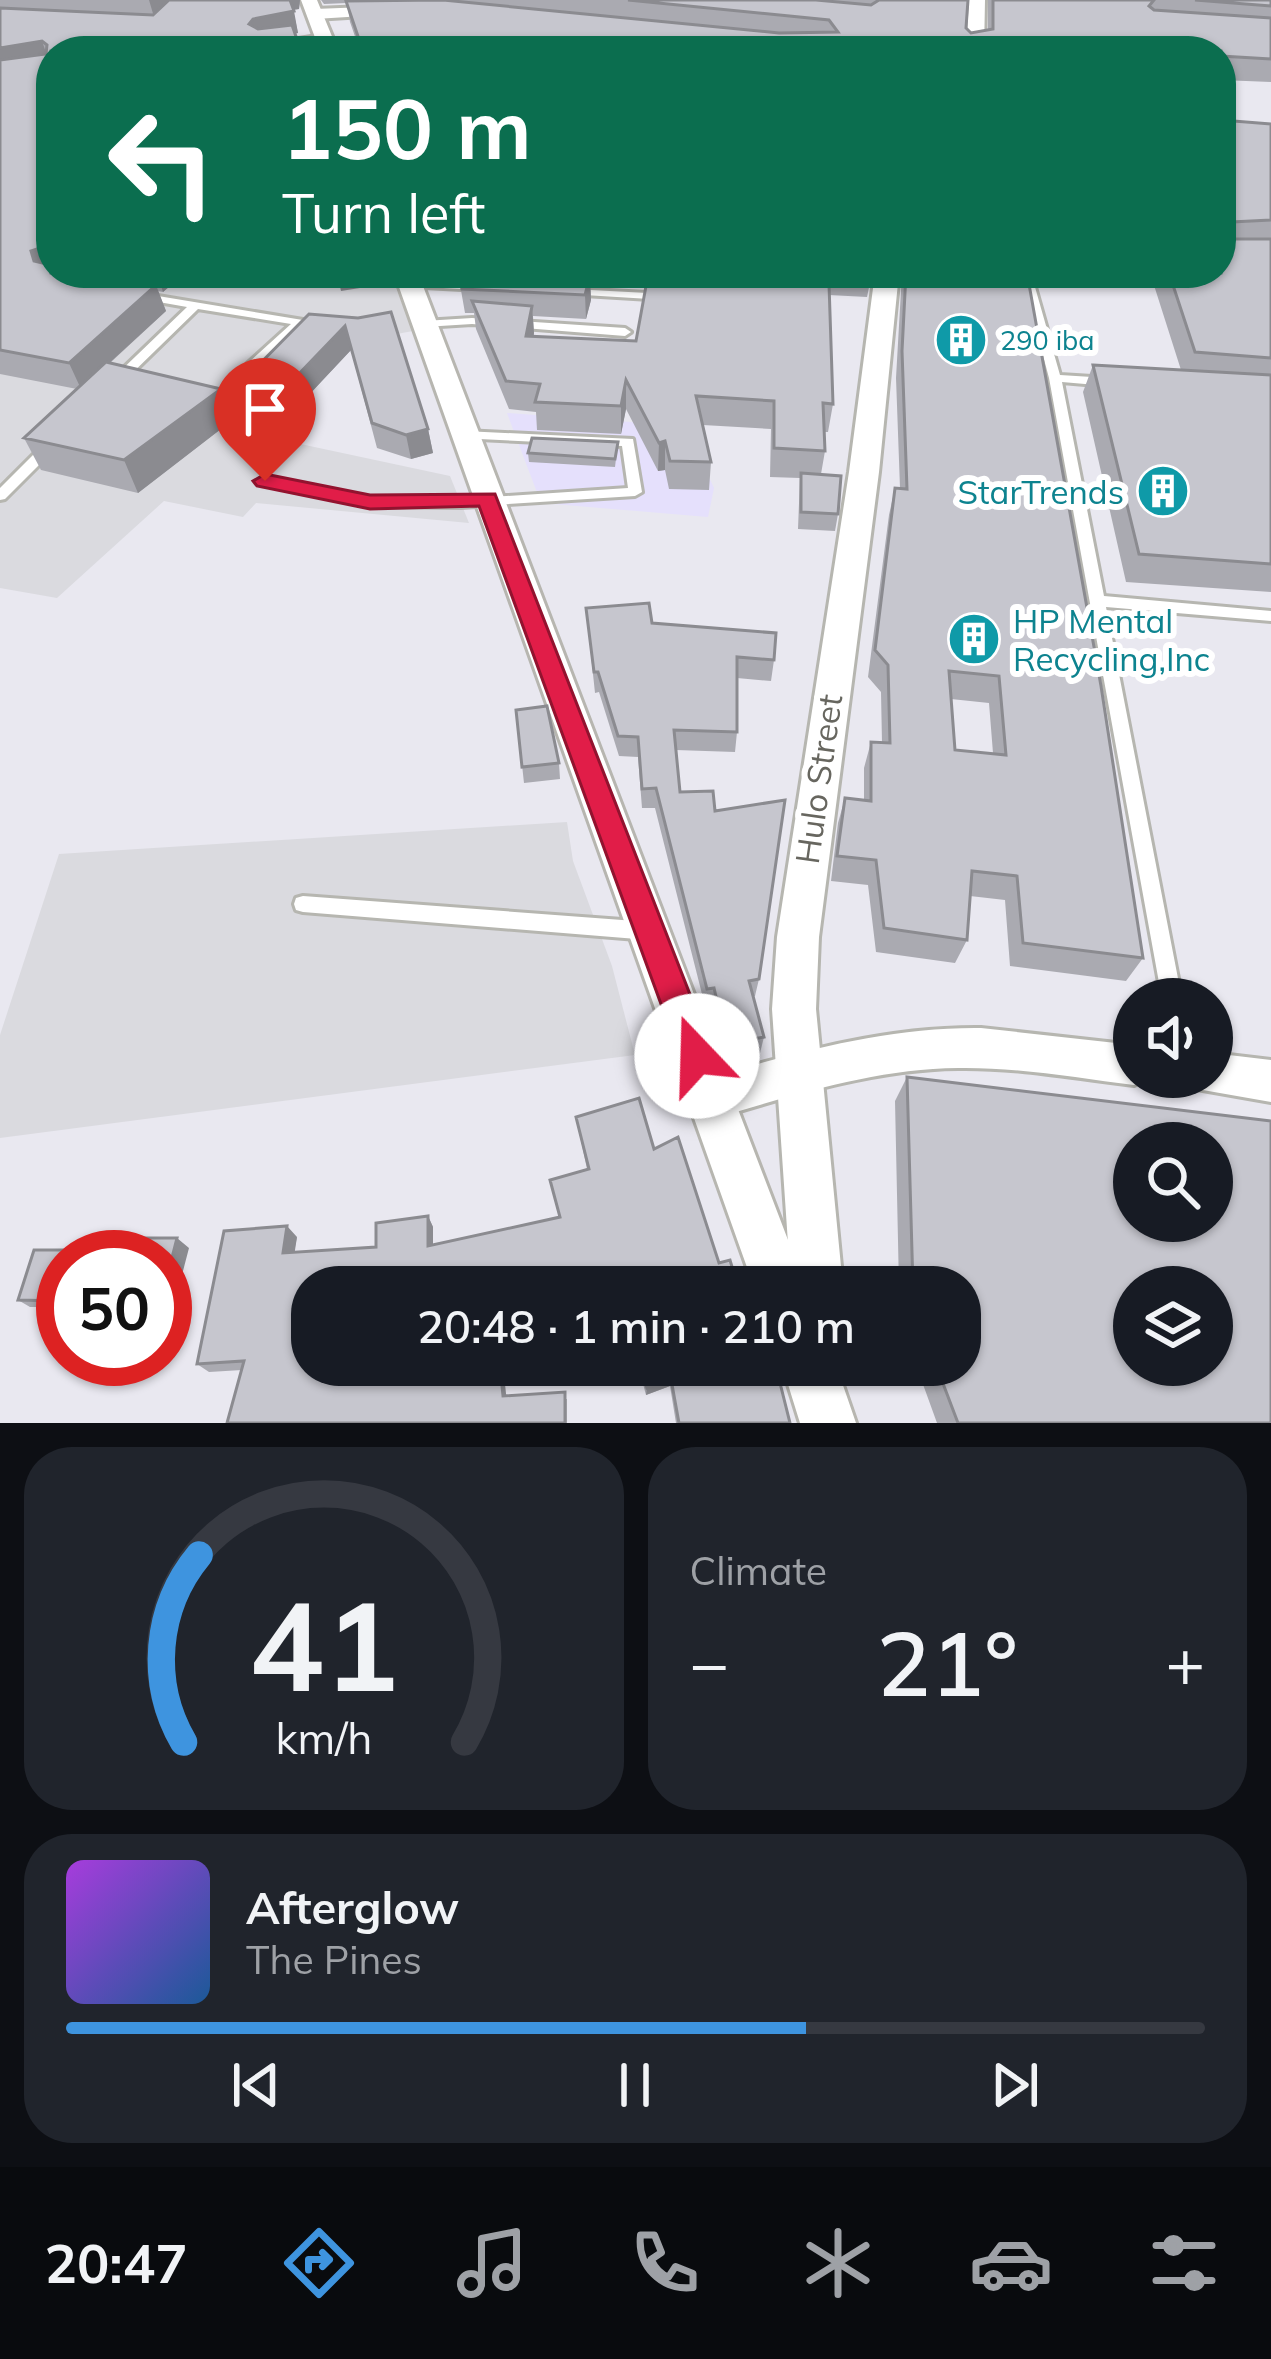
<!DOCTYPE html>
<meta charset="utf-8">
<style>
:root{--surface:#171b24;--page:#20242c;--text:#f1f3f6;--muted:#9ea1a6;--line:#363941;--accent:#3e94df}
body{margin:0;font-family:Mulish,sans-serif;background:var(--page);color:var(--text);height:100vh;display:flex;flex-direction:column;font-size:45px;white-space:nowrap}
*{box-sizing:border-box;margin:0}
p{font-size:39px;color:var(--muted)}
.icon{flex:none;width:66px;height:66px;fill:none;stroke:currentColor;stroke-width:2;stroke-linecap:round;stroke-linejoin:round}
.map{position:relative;height:1423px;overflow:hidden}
.details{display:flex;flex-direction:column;gap:24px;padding:24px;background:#0d0f14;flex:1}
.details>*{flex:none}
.top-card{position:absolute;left:36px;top:36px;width:1200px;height:252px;border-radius:48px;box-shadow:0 3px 9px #0004;background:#0b6e4f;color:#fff;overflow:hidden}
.buttons{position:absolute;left:1113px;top:978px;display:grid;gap:24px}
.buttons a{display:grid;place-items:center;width:120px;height:120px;border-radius:50%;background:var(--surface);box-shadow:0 3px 9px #0004;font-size:60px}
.speed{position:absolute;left:36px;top:1230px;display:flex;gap:24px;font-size:60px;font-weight:700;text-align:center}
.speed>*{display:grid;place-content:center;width:156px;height:156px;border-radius:50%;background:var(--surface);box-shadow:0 3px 9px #0004;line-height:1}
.speed .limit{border:18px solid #d22;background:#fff;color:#111}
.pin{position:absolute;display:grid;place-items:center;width:102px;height:102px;color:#fff;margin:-123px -51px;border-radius:50% 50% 50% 0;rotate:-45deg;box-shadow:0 0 12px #0007}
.pin .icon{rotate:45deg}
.me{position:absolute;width:132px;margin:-66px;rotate:339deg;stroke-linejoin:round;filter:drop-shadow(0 0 9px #0008)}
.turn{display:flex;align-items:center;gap:42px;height:252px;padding:0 48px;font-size:54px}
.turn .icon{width:156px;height:156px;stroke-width:2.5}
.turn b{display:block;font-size:84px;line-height:102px}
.big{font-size:90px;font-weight:600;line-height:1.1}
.details .card{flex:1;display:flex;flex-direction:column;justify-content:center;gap:18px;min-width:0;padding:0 42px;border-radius:48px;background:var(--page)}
.details .dial{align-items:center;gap:0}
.dial svg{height:312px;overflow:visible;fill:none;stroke:var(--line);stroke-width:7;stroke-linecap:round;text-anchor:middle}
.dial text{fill:var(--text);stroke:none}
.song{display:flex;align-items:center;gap:36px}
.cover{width:144px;height:144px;border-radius:18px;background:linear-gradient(135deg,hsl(280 70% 55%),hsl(210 70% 35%))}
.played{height:12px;border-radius:6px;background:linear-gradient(90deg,var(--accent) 65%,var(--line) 65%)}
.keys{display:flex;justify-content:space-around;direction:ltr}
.heat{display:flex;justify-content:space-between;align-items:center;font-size:66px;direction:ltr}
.details .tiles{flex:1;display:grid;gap:24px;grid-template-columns:1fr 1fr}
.card:last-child{grid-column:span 2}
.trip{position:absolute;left:291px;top:1266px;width:690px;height:120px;border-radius:48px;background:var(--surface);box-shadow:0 3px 9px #0004;font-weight:600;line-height:120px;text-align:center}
.dock{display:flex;height:192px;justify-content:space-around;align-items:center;background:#090b0e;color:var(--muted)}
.dock .icon{width:84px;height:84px}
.dock .on{color:var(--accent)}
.dock b{font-size:54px;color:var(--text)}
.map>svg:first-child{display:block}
.commercial{fill:#e5e0fc}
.industrial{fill:#dadadf}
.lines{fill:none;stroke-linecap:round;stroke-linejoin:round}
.service-casing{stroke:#b6b6b0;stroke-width:6}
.minor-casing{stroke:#b6b6b0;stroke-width:6}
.tertiary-casing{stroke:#b6b6b0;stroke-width:6}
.secondary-casing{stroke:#b7b6b0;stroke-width:6}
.service{fill:#fff;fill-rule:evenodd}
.minor{fill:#fff;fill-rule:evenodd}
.tertiary{fill:#fff;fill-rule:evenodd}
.secondary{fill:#fff;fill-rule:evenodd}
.wall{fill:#aaaab1;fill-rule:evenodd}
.shaded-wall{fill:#8b8b90}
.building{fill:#c6c6ce;stroke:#8b8b90;stroke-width:3;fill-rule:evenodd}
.route{fill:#e11d48;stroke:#92132f;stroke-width:3}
.labels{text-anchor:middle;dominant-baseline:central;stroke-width:12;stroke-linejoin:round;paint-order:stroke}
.far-culture-label{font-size:27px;fill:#0d838f;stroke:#fff;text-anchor:start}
.culture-label{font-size:33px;fill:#0d838f;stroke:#fff;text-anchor:end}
.street-label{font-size:33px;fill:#67665f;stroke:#fff}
</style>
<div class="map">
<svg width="1271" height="1423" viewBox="0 0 1271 1423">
<rect width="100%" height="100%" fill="#e9e8f0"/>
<!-- commercial -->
<path class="commercial" d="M 507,413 L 685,426 L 714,488 L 708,517 L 541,503 Z"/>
<!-- industrial -->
<path class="industrial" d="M 0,141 L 51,273 L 390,273 L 413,331 L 348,343 L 277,439 L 450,476 L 469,523 L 256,503 L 243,517 L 164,501 L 57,598 L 0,588 Z
M 567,822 L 573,861 L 612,966 L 635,1055 L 0,1138 L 0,1035 L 59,854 Z"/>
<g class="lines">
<!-- service casing -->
<g class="service-casing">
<path id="service" d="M 324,35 L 327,39 L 277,45 L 273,43 Z
M 1021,273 L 1031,273 L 1060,375 L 1108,378 L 1114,382 L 1108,386 L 1062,382 L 1104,596 L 1271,611 L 1271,621 L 1106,607 L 1182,999 L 1162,999 L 1049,378 Z
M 409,281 L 481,284 L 487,287 L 481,290 L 405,286 L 405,282 Z
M 572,289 L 666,294 L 672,297 L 666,300 L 568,294 L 566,292 Z
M 140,293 L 321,323 L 327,326 L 321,329 L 302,326 L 252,370 L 246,366 L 248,363 L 291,324 L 198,309 L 119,386 L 111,386 L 111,380 L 187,307 L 136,298 L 136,294 Z
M 472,318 L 625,328 L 631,332 L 625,336 L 472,324 L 424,327 L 418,324 L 424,321 Z
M 464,431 L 633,439 L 642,492 L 635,496 L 461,507 L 370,506 L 264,485 L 257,481 L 264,477 L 370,498 L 461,499 L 628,488 L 622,446 L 459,438 L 458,435 Z
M 49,443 L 56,447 L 54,450 L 5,499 L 0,500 L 0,488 L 44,444 Z
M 303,896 L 649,922 L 656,925 L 659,931 L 656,937 L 649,940 L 303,912 L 296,910 L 294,904 L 296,898 Z"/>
</g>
<!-- minor casing -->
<g class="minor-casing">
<path id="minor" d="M 391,6 L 396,8 L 396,14 L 315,19 L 307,14 L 315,9 Z
M 981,1028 L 1134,1045 L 1134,1077 L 1150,1077 L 1134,1085 C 1076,1078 1017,1067 958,1068 C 874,1069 793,1095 713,1119 L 698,1113 L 692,1098 L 698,1083 L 713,1077 C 801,1051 888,1027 981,1028 Z
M 1212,1053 L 1271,1060 L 1271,1102 L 1197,1089 L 1192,1077 L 1212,1077 Z"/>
</g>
<!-- tertiary casing -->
<g class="tertiary-casing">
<path id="tertiary" d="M 969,0 L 985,0 L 984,51 L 966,51 Z
M 875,273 L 899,273 L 879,472 L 819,937 L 816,1009 L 843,1287 L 791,1287 L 772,1009 L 777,937 L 849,472 Z"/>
</g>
<!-- secondary casing -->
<g class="secondary-casing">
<path id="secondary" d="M 301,0 L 317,0 L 338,51 L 320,51 Z
M 394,273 L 418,273 L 806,1287 L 754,1287 Z
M 782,1365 L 836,1365 L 856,1423 L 800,1423 Z"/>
</g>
<!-- service -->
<use href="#service" class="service"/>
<!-- minor -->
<use href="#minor" class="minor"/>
<!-- tertiary -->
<use href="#tertiary" class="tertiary"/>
<!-- secondary -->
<use href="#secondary" class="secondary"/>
</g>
<!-- wall -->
<path class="wall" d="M 0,0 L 300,0 L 299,9 L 293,10 L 298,33 L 51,51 L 51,273 L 185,273 L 163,292 L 158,291 L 166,311 L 110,363 L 224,400 L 358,318 L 428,429 L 433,453 L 411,459 L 377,448 L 351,350 L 274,432 L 231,426 L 230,422 L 138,493 L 41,470 L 24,438 L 77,389 L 0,374 Z
M 321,0 L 968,0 L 966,28 L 971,33 L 988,30 L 988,0 L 1271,0 L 1271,82 L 1221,80 L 1221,51 L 360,51 L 350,22 L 347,3 L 324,4 Z
M 1221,120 L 1271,124 L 1271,592 L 1126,582 L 1083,392 L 1093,365 L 1181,370 L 1152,279 L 1064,273 L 1221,273 Z
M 456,273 L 872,273 L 867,297 L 829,295 L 833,404 L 828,432 L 824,432 L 825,451 L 821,474 L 838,514 L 835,531 L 798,529 L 800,478 L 770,477 L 771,429 L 703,425 L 711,462 L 709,490 L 669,489 L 665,470 L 658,471 L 626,409 L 621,434 L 537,430 L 536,412 L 509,409 L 476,329 L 474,313 L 465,313 L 459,279 ZM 590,285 L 646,287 L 636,341 L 534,336 L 533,316 L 586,319 L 591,300 Z
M 902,273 L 1027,273 L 1143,958 L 1126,981 L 1010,966 L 1005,900 L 970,896 L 967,940 L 955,963 L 876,952 L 868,885 L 831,881 L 838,823 L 845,798 L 864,800 L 864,768 L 871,742 L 882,743 L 881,692 L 868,677 L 889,515 L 895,488 L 900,488 L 896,378 ZM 951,699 L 989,703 L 993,753 L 955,750 Z
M 618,442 L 615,467 L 529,462 L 528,453 Z
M 586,608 L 652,623 L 774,660 L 771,681 L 737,678 L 737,732 L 735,752 L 676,750 L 680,792 L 715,811 L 759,979 L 755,996 L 753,997 L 764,1037 L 760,1053 L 725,1060 L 712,1004 L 705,1006 L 655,808 L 642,808 L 638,757 L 619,756 L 599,692 L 595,693 Z
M 516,710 L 559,763 L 560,779 L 524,783 Z
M 907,1077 L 1271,1423 L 937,1423 L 916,1365 L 960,1365 L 960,1287 L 899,1287 L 895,1101 Z
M 576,1117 L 654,1149 L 719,1263 L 738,1287 L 312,1287 L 312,1365 L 372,1365 L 369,1381 L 507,1396 L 567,1399 L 567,1423 L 242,1370 L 209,1372 L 197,1364 L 297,1237 L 294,1252 L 376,1247 L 428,1216 L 433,1227 L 433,1245 L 559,1217 L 587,1169 Z
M 75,1250 L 63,1340 L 58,1307 L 30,1307 L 18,1300 Z
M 638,1365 L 758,1365 L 790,1423 L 676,1423 L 670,1386 L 646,1395 Z"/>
<!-- shaded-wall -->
<path class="shaded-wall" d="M 149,0 L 170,0 L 154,17 Z
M 288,0 L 300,0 L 299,9 L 291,10 Z
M 294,11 L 298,33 L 258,41 L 249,24 L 253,19 Z
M 42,41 L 50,64 L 0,73 L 0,48 Z
M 40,248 L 51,274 L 45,287 L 31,251 Z
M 157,273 L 185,273 L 163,292 Z
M 337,273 L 383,273 L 385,284 L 341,291 Z
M 590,276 L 591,300 L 586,319 L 585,295 Z
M 156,285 L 166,311 L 81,389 L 69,363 Z
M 532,306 L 534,333 L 528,364 L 526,336 Z
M 345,326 L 351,350 L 274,432 L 267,407 Z
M 626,380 L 626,409 L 621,434 L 621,406 Z
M 221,389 L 230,422 L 138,493 L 124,460 Z
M 428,429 L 433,453 L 411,459 L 406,435 Z
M 665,441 L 665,470 L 658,471 L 659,443 Z
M 428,1216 L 433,1227 L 433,1256 L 428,1246 Z
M 287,1226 L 297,1237 L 293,1263 L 283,1253 Z
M 177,1238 L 189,1248 L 172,1313 L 165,1308 L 165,1285 Z
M 363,1365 L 372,1365 L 368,1389 L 360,1381 Z
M 500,1365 L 503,1365 L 507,1403 L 503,1396 Z
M 671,1379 L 670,1386 L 646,1395 L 647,1388 Z"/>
<!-- building -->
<path class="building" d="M 169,0 L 290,0 L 294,11 L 253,19 L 249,24 L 258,29 L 292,25 L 301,51 L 51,51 L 51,250 L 40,248 L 31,251 L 34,261 L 51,265 L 51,273 L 94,273 L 156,285 L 69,363 L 0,350 L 0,60 L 46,54 L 47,45 L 42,41 L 0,48 L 0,8 L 153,15 Z
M 443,0 L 779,33 L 838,32 L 829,20 L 628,0 L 816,0 L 871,5 L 879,0 L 968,0 L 966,28 L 971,33 L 993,29 L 993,0 L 1154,0 L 1149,6 L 1154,10 L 1271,18 L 1271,59 L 1221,56 L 1221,51 L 1055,51 L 1054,46 L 970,41 L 969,51 L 363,51 L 346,1 Z
M 1195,0 L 1271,0 L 1271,6 Z
M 1221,120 L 1271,124 L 1271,220 L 1232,222 L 1229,239 L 1271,239 L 1271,358 L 1195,352 L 1169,273 L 1221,273 Z
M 459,273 L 528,273 L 590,276 L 585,295 L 462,289 Z
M 906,273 L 1027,273 L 1101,686 L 1143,958 L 1023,943 L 1017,876 L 972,871 L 967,940 L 884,928 L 876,860 L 837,856 L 845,798 L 871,801 L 871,742 L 890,743 L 888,665 L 875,650 L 895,488 L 907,489 L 902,351 ZM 949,671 L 999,676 L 1006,755 L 955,750 Z
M 648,275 L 829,284 L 833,404 L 823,403 L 825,451 L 774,448 L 774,401 L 696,396 L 711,462 L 670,461 L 665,441 L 659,443 L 626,380 L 621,406 L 535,402 L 540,384 L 506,381 L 472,301 L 532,306 L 526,336 L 636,341 Z
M 391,312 L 428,429 L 406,435 L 372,423 L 345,326 L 267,407 L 223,401 L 309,314 L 358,318 Z
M 106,362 L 221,389 L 124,460 L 24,438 Z
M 1093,365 L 1271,375 L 1271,564 L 1139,554 Z
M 532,438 L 618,442 L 615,459 L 528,453 Z
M 801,473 L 841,476 L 838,514 L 801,512 Z
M 649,603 L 652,623 L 776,633 L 774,660 L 737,657 L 737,732 L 674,730 L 680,792 L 713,791 L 715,811 L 785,800 L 759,979 L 749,981 L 764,1037 L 727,1044 L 714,988 L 707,989 L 656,788 L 642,789 L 638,737 L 618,736 L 598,672 L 594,672 L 586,608 Z
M 547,706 L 559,763 L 522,767 L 516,710 Z
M 907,1077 L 1271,1121 L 1271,1423 L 958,1423 L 936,1365 L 960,1365 L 960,1287 L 913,1287 ZM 1134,1143 L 1212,1143 L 1212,1221 L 1134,1221 ZM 1134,1287 L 1212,1287 L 1212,1365 L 1134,1365 Z
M 639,1098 L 654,1149 L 678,1137 L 719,1263 L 730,1260 L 738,1287 L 312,1287 L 312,1365 L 363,1365 L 360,1381 L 437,1381 L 436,1365 L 500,1365 L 503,1396 L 565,1392 L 565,1423 L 227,1423 L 244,1361 L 197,1364 L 224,1231 L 287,1226 L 283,1253 L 376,1247 L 376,1223 L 428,1216 L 428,1246 L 560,1217 L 550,1180 L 589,1169 L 576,1117 Z
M 133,1238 L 177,1238 L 165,1285 L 165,1257 L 128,1257 Z
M 34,1250 L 75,1250 L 73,1257 L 63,1257 L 63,1340 L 51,1333 L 60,1301 L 18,1300 Z
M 640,1365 L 758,1365 L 760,1371 L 776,1367 L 790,1423 L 679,1423 L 671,1379 L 647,1388 Z"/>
<!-- route -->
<path class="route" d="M 265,474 L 370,495 L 495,494 L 714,1056 L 709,1068 L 697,1073 L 685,1068 L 680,1056 L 479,506 L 370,509 L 257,486 L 253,481 Z"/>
<!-- icons -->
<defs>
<g id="building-disc" transform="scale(2.7)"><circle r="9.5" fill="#0f9aa8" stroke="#fff"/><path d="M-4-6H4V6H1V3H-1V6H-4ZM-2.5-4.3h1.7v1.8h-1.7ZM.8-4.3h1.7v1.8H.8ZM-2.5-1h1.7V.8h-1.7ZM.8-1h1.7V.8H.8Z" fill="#fff"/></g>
</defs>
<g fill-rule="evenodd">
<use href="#building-disc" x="961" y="340"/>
<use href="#building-disc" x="1163" y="491"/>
<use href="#building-disc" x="974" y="639"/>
</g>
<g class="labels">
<!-- far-culture labels -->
<g class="far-culture-label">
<text x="1000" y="340">290 iba</text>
</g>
<!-- culture labels -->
<g class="culture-label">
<text x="1124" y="491">StarTrends</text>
<text x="1013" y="620" text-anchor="start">HP Mental<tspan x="1013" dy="38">Recycling,Inc</tspan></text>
</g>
<!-- street labels -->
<g class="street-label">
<text transform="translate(818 779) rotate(-82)">Hulo Street</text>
</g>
</g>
</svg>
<div class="buttons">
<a><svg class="icon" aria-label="sound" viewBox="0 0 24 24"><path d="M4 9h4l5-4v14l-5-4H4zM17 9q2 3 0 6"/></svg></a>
<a><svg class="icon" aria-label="search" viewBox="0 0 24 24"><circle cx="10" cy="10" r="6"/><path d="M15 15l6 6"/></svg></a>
<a><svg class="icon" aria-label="layers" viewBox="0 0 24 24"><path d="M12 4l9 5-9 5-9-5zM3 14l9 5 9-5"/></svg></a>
</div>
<div class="speed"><div class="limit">50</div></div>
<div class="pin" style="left:265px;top:481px;background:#d93025"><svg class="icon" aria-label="arrive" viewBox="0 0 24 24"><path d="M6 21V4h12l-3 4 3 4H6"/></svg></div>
<svg class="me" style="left:697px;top:1056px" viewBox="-20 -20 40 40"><circle r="19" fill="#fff"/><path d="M0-13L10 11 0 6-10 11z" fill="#e11d48"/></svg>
<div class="trip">20:48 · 1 min · 210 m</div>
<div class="top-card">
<div class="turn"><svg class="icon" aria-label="left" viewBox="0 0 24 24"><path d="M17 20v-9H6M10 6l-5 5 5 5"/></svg><div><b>150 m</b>Turn left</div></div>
</div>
</div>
<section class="details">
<div class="tiles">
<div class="card dial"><svg viewBox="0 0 100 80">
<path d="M14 69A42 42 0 1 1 86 69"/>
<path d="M14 69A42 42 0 0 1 18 21" stroke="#3e94df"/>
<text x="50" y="56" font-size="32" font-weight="700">41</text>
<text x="50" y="72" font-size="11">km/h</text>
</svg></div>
<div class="card"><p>Climate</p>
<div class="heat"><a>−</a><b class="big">21°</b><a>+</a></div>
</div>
<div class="card">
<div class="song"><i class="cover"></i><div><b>Afterglow</b><p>The Pines</p></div></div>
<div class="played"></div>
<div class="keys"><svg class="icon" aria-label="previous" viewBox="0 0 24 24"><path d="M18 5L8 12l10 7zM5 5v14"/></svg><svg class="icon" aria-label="pause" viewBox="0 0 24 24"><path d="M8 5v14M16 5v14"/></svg><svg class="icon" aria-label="next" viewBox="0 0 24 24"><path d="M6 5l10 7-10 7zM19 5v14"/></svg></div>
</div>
</div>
</section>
<nav class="dock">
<b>20:47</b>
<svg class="icon on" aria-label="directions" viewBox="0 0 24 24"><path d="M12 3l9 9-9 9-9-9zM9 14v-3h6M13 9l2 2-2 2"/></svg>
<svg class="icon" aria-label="music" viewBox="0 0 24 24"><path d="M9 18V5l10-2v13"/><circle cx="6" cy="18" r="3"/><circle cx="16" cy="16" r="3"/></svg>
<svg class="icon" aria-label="phone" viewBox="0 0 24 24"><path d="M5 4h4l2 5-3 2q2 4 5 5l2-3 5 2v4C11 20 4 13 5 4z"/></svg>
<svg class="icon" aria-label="climate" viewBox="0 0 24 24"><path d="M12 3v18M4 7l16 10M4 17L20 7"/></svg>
<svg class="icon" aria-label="car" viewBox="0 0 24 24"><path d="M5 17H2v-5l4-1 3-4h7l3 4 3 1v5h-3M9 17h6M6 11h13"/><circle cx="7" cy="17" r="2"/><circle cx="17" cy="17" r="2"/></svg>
<svg class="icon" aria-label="filters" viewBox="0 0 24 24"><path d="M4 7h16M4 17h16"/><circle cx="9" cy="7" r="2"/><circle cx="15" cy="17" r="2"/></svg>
</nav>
